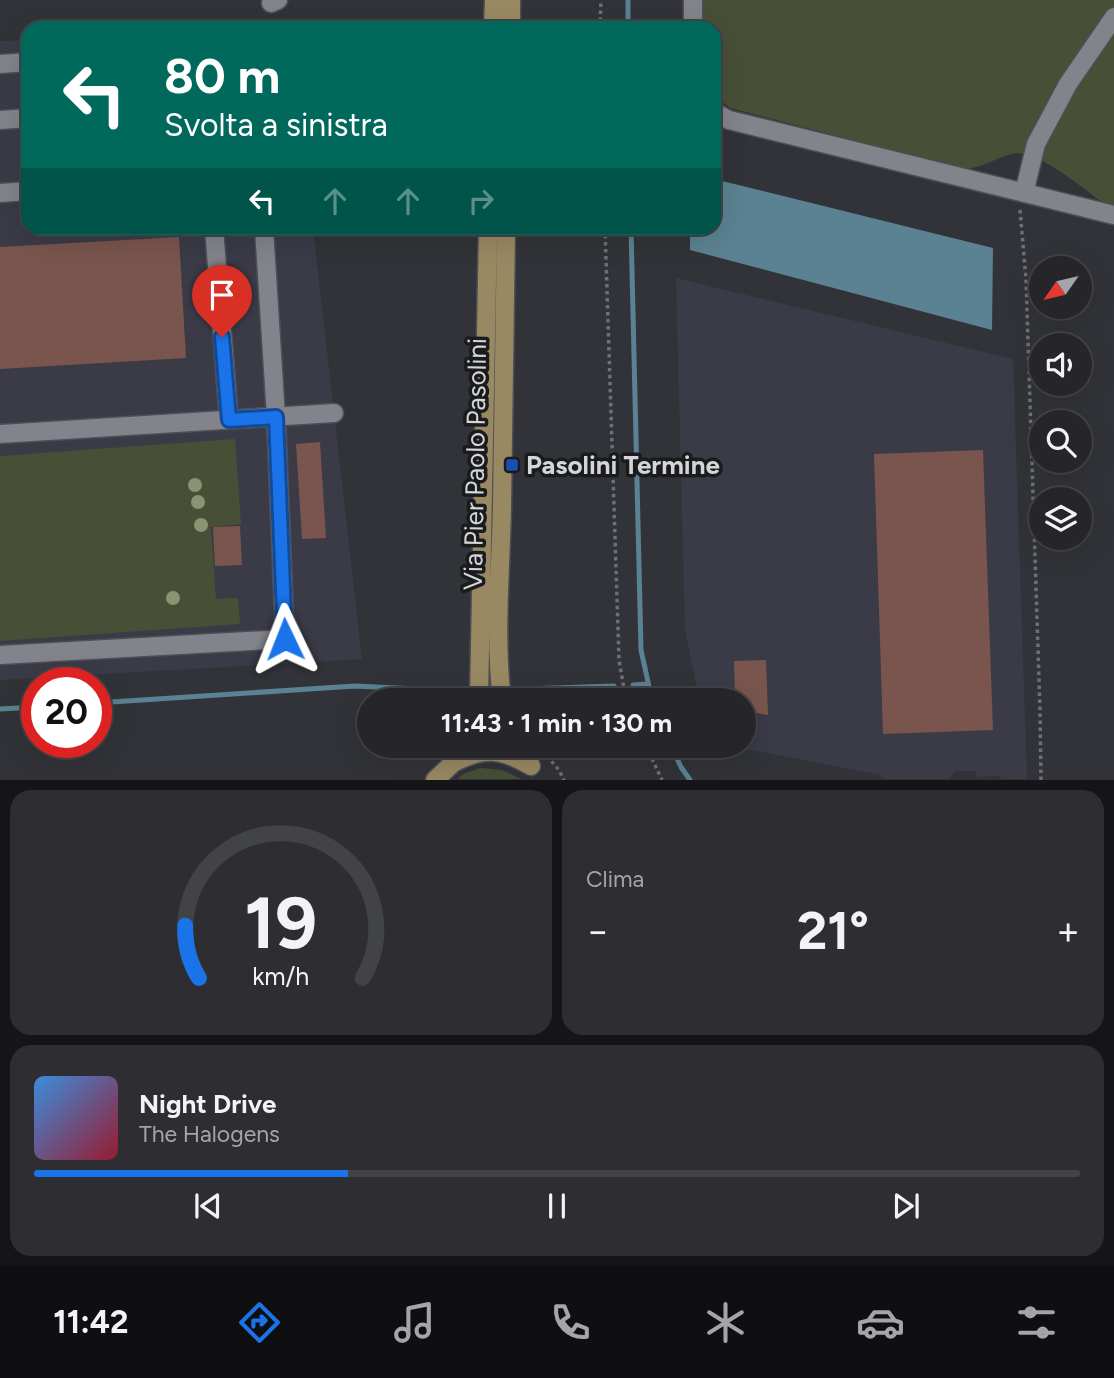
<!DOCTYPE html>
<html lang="it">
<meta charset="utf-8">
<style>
:root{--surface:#26262a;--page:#2e2e32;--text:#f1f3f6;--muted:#a4a5a8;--line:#424347;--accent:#1a73e8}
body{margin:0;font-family:Figtree,sans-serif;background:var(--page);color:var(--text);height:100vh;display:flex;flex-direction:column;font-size:26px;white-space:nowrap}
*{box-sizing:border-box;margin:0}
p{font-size:23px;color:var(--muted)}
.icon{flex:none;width:38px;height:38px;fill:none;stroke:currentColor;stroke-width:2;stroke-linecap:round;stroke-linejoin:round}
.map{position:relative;height:780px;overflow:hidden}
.side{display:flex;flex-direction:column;gap:10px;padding:10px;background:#151517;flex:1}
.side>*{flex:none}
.banner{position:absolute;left:21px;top:21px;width:700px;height:214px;border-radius:21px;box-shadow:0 7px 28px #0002,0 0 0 2px var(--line);background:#00695c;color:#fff;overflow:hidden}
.needle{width:46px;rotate:236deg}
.tools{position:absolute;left:1029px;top:256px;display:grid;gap:14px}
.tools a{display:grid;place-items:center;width:63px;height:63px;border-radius:50%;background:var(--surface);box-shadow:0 7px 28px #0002,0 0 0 2px var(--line);font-size:35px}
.speed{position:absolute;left:21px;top:667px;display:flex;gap:14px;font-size:35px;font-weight:700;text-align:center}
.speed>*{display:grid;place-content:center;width:91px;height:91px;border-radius:50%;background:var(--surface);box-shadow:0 7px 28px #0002,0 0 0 2px var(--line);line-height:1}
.speed .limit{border:10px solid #d22;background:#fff;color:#111}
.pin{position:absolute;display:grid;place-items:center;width:60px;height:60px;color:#fff;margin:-72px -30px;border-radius:50% 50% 50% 0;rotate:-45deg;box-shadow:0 0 7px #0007}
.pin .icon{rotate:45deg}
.me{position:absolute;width:77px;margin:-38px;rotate:358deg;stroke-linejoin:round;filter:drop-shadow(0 0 5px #0008)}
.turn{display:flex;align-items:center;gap:24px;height:147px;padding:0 28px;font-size:32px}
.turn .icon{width:91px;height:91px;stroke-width:2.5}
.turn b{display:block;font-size:49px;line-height:60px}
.lanes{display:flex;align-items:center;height:66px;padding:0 28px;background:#0003;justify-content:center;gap:35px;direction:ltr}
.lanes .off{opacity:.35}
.big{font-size:52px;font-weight:700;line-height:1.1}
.side .card{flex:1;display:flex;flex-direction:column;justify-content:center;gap:10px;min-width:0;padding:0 24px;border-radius:21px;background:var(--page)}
.side .dial{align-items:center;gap:0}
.dial svg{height:182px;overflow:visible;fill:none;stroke:var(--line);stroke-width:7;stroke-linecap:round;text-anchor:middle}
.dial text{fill:var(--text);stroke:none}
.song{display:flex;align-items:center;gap:21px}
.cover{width:84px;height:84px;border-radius:10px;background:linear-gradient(135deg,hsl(210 70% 55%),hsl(350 70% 35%))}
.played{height:7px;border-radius:4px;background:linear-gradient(90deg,var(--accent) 30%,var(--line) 30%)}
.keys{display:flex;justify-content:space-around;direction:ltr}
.heat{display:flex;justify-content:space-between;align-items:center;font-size:38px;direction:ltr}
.side .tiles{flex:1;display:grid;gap:10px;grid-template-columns:1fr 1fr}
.card:last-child{grid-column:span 2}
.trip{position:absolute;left:357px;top:688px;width:399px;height:70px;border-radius:35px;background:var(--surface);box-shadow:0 7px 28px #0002,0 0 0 2px var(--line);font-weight:700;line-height:70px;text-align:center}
.menu{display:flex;height:112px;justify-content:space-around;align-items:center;background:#0f0f11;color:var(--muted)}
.menu .icon{width:49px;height:49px}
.menu .current{color:var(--accent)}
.menu b{font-size:32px;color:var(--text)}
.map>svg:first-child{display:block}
.built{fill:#3a3b47}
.green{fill:#484f37}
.water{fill:#5b8292}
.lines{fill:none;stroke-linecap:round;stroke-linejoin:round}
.stream{stroke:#5b8292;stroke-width:5}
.building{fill:#79554d}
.minor-casing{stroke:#4e4f54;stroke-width:21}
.major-casing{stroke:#4e4f54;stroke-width:21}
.path{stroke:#6f7074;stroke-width:3.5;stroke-dasharray:3.5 3.5;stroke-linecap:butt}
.minor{stroke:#83848b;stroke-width:18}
.major{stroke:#998963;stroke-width:18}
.tree{fill:#8b9375}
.route-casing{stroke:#114b97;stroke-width:18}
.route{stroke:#1a73e8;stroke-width:12}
.transit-dot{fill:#1a4fb4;stroke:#1a1b1d;stroke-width:2.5}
.labels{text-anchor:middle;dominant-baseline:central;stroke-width:7;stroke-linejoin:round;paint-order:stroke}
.street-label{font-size:26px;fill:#d4d5d8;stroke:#1a1b1d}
.poi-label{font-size:26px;font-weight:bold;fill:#d4d5d8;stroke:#1a1b1d;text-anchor:start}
</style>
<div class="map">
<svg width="1114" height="780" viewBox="0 0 1114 780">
<rect width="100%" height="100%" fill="#323338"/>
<!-- built -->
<path class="built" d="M 28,40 L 28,228 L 313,228 L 362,659 L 0,680 L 0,41 Z
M 676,278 L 1013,359 L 1027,779 L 1001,779 L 1001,776 L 977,777 L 976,771 L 955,771 L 950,779 L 885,779 L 881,778 L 881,775 L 731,746 L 744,746 L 744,700 L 699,700 L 685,630 Z"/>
<!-- green -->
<path class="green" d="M 703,0 L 1114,0 L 1114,207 L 1102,202 C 1081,187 1035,147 1011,154 C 992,160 984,167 964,169 L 730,108 L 721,101 L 714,91 L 714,28 L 703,28 Z
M 235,439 L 241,524 L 211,527 L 216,599 L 238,598 L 240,624 L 0,641 L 0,456 Z
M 481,768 L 502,770 L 521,779 L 457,779 L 465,773 Z"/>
<!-- water -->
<path class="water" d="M 714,179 L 993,248 L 992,330 L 690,250 L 690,228 L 714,228 Z"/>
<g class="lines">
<!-- stream -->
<path class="stream" d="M 628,0 L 628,28
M 631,228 L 641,650 L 652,700
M 633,685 L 648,684
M 523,689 L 614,686
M 96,703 L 355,686 L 459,691
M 0,709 L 37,707
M 671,746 L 681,767 L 690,780"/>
</g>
<!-- building -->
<path class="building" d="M 179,237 L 186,358 L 0,369 L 0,247 Z
M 320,442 L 326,538 L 302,539 L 296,444 Z
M 983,450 L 993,730 L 883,734 L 874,454 Z
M 240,526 L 242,565 L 215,566 L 213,527 Z
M 766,660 L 768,715 L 744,711 L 744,700 L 735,700 L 734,661 Z"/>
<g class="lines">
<!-- minor casing -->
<g class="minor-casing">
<path id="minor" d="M 693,0 L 693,28
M 271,3 L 278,0
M 0,64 L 28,62
M 714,112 L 729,120 L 1114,215
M 0,120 L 28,118
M 0,193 L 28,191
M 1024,193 L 1036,144 L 1068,84 L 1114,17
M 214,228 L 229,420
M 0,434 L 334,413
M 0,655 L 285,639 L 276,417 L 264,228"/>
</g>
<!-- major casing -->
<g class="major-casing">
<path id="major" d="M 493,28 L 494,0
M 511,28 L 511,0
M 479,700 L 488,228
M 502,700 C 494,636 501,568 502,504 C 504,412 504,320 506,228
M 453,763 C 484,747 500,748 531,766
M 435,780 L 453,763 L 459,754"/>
</g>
<!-- path -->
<path class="path" d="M 600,28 L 601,0
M 1020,210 L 1026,279 L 1040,710 L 1041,780
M 605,228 L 619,660 L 626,700
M 646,746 L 662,780
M 547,756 L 559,770 L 564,780"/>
<!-- minor -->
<use href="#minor" class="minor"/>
<!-- major -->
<use href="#major" class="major"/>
</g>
<!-- trees -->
<g class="tree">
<circle cx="195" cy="485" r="7"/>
<circle cx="198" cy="502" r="7"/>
<circle cx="201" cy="525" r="7"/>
<circle cx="173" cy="598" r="7"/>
</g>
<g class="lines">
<!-- route casing -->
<g class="route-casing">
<path id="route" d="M 222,337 L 229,420 L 276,417 L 285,639"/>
</g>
<!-- route -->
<use href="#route" class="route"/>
</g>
<!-- markers -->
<rect class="transit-dot" x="505" y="458" width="14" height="14" rx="3.5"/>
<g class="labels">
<!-- street labels -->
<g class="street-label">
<text transform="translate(475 464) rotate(-89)">Via Pier Paolo Pasolini</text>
</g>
<!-- poi labels -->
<g class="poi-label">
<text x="526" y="465">Pasolini Termine</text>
</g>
</g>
</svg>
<div class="tools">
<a><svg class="needle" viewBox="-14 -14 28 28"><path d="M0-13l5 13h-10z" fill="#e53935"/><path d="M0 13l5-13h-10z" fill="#a4a5a8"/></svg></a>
<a><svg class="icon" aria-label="sound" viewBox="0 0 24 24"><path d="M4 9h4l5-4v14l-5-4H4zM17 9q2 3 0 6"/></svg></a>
<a><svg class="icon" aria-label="search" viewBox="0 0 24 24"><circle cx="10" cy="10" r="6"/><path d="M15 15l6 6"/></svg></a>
<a><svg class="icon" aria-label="layers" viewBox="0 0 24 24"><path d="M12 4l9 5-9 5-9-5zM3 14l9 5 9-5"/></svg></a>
</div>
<div class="speed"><div class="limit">20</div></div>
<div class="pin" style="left:222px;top:337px;background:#d93025"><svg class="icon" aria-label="arrive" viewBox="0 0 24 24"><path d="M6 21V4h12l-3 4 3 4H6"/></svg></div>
<svg class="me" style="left:285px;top:639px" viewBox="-20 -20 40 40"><path d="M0-17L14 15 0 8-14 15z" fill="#1a73e8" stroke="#fff" stroke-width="4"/></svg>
<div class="trip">11:43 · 1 min · 130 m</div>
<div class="banner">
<div class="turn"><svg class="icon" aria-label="left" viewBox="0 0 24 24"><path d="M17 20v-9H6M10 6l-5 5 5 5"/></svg><div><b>80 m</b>Svolta a sinistra</div></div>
<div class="lanes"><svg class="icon" aria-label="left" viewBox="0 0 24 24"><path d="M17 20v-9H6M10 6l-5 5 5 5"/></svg><svg class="icon off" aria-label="ahead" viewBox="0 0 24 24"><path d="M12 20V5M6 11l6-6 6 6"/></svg><svg class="icon off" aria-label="ahead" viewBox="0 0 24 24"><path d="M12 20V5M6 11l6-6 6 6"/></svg><svg class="icon off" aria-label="right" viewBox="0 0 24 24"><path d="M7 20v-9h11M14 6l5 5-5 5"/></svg></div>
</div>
</div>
<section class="side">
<div class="tiles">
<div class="card dial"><svg viewBox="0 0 100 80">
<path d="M14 69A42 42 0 1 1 86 69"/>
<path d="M14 69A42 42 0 0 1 8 46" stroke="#1a73e8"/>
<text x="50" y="56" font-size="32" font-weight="700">19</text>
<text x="50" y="72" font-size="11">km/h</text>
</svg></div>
<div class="card"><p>Clima</p>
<div class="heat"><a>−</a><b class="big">21°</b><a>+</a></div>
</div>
<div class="card">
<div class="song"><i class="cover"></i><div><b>Night Drive</b><p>The Halogens</p></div></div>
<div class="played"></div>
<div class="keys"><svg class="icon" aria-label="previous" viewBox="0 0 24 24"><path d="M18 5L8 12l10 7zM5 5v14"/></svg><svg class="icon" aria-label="pause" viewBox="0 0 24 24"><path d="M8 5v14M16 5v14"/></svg><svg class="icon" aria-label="next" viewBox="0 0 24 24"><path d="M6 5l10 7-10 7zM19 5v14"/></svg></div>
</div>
</div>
</section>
<nav class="menu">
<b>11:42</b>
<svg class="icon current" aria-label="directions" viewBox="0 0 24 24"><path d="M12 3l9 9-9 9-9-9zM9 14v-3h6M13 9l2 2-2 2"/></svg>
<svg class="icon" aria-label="music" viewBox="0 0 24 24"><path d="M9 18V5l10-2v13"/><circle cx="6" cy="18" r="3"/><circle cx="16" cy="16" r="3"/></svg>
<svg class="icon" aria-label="phone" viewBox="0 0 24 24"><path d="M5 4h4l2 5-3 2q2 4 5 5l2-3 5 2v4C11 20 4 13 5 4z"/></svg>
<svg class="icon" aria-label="climate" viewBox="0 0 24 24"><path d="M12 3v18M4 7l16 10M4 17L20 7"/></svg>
<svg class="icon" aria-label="car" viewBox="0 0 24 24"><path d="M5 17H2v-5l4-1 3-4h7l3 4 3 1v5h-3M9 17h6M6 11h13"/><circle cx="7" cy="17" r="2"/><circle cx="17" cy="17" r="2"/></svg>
<svg class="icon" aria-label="filters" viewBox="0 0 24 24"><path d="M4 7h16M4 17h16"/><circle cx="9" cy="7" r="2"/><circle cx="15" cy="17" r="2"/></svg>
</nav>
